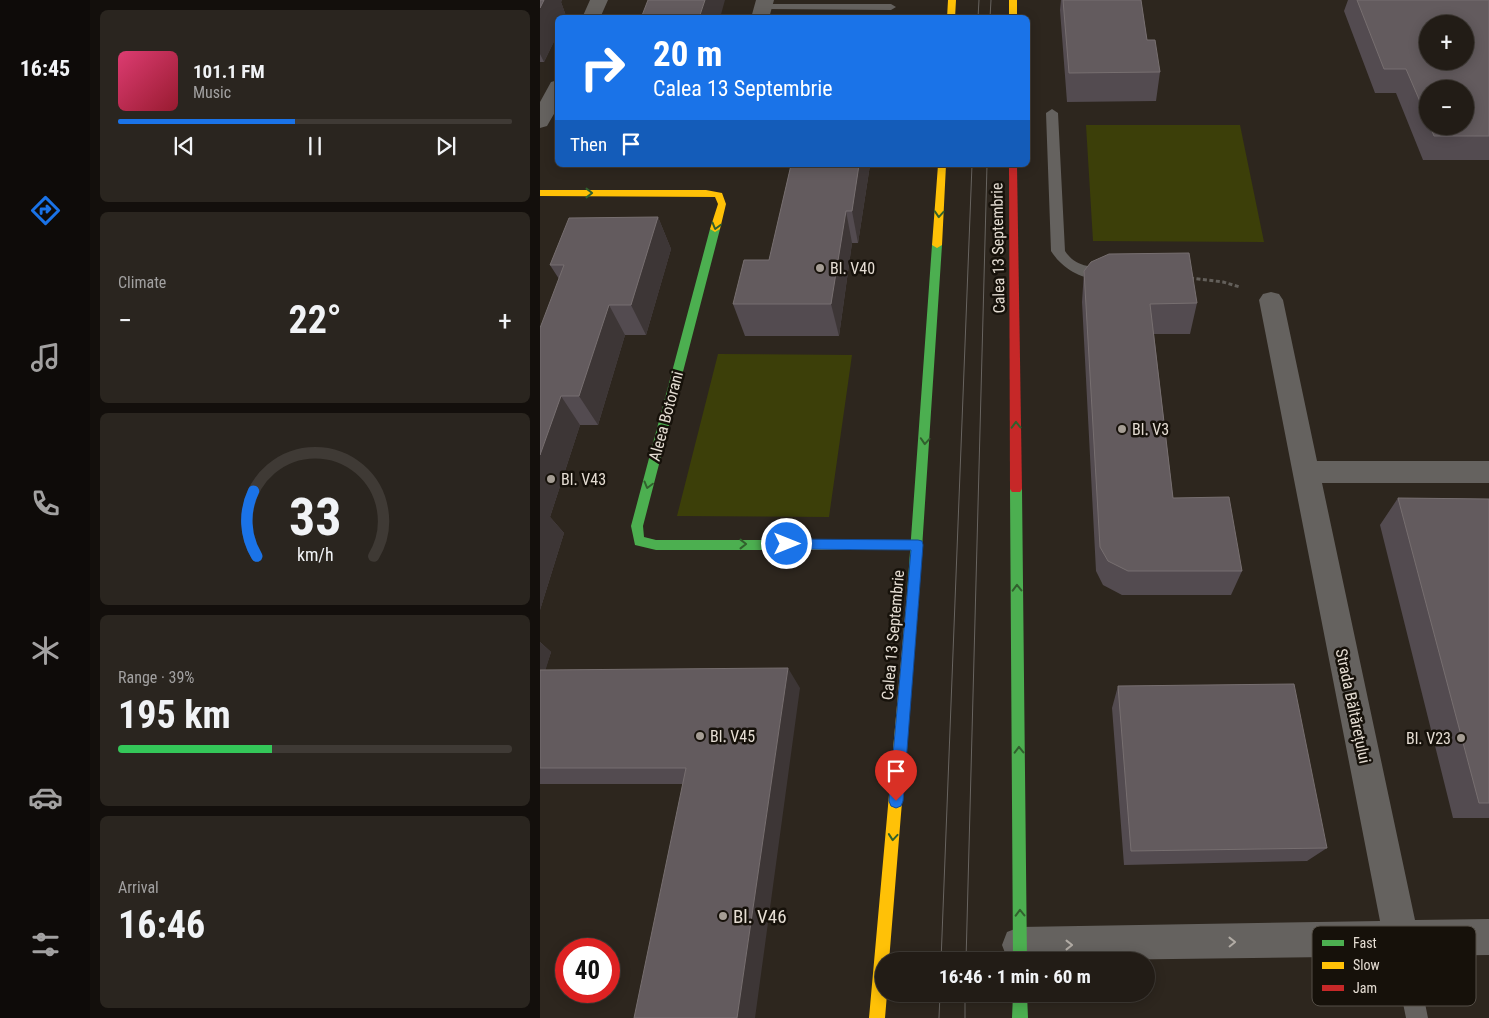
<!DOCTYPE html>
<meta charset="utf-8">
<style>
:root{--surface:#221c16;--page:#2a251f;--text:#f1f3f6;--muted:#a2a1a1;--line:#3f3a35;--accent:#1a73e8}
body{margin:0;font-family:"Roboto Condensed",sans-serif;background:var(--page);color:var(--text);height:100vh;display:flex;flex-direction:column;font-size:19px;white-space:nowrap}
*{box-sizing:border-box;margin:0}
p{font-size:16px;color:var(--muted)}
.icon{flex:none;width:28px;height:28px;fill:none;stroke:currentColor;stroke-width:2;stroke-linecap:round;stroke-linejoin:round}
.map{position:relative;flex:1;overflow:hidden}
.panel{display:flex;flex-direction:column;gap:10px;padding:10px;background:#130f0c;width:450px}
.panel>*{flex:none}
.hud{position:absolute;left:15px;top:15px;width:475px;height:152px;border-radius:8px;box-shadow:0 2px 12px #0003,0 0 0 1px var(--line);background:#1a73e8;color:#fff;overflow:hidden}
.fabs{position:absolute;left:879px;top:15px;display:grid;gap:10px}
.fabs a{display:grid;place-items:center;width:55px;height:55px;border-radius:50%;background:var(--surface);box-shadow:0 2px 12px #0003,0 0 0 1px var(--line);font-size:25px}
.speed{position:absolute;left:15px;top:938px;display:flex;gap:10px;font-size:25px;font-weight:700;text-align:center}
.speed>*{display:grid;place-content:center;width:65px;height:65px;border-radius:50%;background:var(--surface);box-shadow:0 2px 12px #0003,0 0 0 1px var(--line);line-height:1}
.speed .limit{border:8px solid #d22;background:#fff;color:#111}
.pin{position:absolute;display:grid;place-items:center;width:42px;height:42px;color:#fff;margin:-51px -21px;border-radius:50% 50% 50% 0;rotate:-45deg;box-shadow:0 0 5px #0007}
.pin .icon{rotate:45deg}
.me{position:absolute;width:55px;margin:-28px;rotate:90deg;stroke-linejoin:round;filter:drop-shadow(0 0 4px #0008)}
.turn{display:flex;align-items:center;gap:18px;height:105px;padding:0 15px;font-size:22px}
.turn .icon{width:65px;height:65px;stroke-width:2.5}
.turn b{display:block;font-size:35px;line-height:42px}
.then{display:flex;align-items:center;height:48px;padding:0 15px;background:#0003;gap:10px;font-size:19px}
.big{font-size:38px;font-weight:700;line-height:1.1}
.panel .tile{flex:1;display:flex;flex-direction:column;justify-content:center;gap:8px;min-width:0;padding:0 18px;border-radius:8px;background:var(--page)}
.panel .dial{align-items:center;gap:0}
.dial svg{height:130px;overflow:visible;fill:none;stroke:var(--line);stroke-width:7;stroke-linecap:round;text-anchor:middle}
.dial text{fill:var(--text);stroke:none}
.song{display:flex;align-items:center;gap:15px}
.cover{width:60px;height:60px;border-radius:8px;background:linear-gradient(135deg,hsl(340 70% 55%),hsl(350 70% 35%))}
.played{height:5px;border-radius:2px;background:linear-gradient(90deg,var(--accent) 45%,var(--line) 45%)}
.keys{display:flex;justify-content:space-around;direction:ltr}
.heat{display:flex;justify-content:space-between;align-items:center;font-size:28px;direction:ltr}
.charge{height:8px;border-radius:4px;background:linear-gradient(90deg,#34c759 39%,var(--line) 0)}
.trip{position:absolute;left:335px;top:952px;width:280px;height:50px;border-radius:25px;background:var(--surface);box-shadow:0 2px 12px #0003,0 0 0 1px var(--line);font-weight:700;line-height:50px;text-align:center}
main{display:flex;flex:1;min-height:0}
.tab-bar{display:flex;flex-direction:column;width:90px;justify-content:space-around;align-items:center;background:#0e0b09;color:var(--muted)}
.tab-bar .icon{width:35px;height:35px}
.tab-bar .on{color:var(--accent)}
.tab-bar b{font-size:22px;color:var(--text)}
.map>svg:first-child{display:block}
.green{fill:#3c3f09}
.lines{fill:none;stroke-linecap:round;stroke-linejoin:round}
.path{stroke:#635f5a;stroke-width:3;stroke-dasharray:4 2.5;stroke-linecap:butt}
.lane{fill:#65625f;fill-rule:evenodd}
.street{fill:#65625f;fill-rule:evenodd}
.fast{fill:#4caf50;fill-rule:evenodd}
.slow{fill:#ffc107;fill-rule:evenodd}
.jam{fill:#c62828;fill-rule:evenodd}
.tram{stroke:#686460;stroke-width:1}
.wall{fill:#534b50;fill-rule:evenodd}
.shaded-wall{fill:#3d3636}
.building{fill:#635b5e;stroke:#776f70;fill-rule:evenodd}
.oneway{stroke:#31602d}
.oneway2{stroke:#b2aca5}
.route{fill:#1a73e8;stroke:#114b97}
.poi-dot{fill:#a59d94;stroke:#16110a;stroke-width:2}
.labels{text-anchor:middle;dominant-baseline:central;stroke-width:5;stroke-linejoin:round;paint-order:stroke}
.street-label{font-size:16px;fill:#e5ddd3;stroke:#16110a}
.poi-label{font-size:16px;fill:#e5ddd3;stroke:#16110a;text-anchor:start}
.near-poi-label{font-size:19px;fill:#e5ddd3;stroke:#16110a;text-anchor:start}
.key{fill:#16110a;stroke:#544e46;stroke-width:1}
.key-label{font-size:14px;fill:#e5ddd3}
</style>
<main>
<nav class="tab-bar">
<b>16:45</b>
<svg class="icon on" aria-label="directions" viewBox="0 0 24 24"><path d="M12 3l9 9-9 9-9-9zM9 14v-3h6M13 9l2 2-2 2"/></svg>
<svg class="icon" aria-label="music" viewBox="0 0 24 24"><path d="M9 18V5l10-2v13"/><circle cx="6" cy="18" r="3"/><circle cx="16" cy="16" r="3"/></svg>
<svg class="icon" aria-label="phone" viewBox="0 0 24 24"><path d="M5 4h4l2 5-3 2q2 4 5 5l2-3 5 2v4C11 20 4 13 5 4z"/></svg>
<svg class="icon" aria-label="climate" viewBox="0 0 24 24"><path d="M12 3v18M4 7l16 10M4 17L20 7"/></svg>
<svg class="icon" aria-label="car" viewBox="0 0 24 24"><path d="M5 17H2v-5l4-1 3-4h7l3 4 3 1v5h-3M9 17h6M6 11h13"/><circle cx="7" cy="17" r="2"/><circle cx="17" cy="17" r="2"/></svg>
<svg class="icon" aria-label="filters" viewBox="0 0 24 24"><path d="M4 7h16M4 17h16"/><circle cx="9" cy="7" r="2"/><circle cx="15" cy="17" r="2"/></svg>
</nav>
<section class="panel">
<div class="tile">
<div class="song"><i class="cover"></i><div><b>101.1 FM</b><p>Music</p></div></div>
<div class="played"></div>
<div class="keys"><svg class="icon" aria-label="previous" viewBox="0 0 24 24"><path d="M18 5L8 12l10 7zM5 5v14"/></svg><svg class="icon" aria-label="pause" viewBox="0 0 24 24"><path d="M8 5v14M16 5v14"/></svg><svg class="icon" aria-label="next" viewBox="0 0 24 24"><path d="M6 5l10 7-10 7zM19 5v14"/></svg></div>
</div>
<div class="tile"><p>Climate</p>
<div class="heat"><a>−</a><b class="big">22°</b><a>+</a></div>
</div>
<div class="tile dial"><svg viewBox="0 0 100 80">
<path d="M14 69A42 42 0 1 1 86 69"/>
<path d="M14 69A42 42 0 0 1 12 29" stroke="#1a73e8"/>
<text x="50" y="56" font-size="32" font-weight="700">33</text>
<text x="50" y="72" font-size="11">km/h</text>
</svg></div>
<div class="tile"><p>Range · 39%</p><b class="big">195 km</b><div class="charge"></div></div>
<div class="tile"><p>Arrival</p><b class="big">16:46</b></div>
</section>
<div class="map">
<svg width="949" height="1018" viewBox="0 0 949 1018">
<rect width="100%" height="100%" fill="#2d261e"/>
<!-- green -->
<path class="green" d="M 546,125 L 700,125 L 724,242 L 553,241 Z
M 178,354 L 312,355 L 289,517 L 137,516 Z"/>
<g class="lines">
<!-- path -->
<path class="path" d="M 650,278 L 683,282 L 700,287"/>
<!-- lane -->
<path class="lane" d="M 222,4 L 351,4 L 356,7 L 351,10 L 218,9 L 217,7 Z
M 512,109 L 518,113 L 525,251 C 537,269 552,265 571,271 L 573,274 L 571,277 C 547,284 523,270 511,251 L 506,113 Z
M 861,928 L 869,931 L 872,939 L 888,1018 L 866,1018 L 850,939 L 853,931 Z"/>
<!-- street -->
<path class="street" d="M 50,0 L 68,0 L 60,18 L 42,18 Z
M 216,0 L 234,0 L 229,18 L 211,18 Z
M 18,80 L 18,107 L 7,126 L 0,128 L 0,102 L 11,82 Z
M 731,292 L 739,294 L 743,300 L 777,461 L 949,461 L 949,483 L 782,483 L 875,920 L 949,919 L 949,955 L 476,961 L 467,958 L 462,945 L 467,932 L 480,927 L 840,921 L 719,300 L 723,294 Z"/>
<!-- fast -->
<path class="fast" d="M 175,226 L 180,229 L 103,526 L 104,537 L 116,540 L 243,540 L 247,541 L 249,545 L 247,549 L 243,550 L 116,550 L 95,545 L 91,526 L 170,229 Z
M 397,242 L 402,245 L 379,594 L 377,598 L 373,599 L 369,598 L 367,594 L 392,245 Z
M 476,484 L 480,486 L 482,489 L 487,961 L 473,961 L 470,489 L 472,486 Z
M 473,994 L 487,994 L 488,1018 L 472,1018 Z"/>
<!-- slow -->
<path class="slow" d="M 408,0 L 416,0 L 415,18 L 407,18 Z
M 469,0 L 477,0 L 477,18 L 469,18 Z
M 398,165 L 406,165 L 402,245 L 397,248 L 392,245 Z
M 0,190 L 166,190 L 182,193 L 186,204 L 180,229 L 175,232 L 170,229 L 178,204 L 175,197 L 0,196 Z
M 243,540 L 377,540 L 381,541 L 383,545 L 381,549 L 377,550 L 243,550 L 239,549 L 237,545 L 239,541 Z
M 373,589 L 377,590 L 379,594 L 349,961 L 344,961 L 344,994 L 347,994 L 345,1018 L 329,1018 L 367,594 L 369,590 Z"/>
<!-- jam -->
<path class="jam" d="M 469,165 L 477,165 L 482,489 L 480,492 L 472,492 L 470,489 Z"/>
<!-- tram -->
<path class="tram" d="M 438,18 L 439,0
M 450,18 L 451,0
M 401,961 L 432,165
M 426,961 L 447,165
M 425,994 L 425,1018
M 399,1018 L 400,994"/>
</g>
<!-- wall -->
<path class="wall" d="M 0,0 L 22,0 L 21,2 L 26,16 L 4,62 L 0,62 Z
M 521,0 L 601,0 L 607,40 L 620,72 L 616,101 L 527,102 L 520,10 Z
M 808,0 L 949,0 L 949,160 L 883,160 L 856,93 L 835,93 L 804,11 ZM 888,89 L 925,126 L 888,126 Z
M 251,165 L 330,165 L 318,243 L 312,243 L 299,336 L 205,336 L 193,304 L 229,260 Z
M 118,217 L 131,249 L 106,335 L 85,335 L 58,425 L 40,425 L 10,517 L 24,533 L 0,610 L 19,279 L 10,265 Z
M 544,271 L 657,303 L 650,334 L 614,334 L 633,498 L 702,571 L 691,595 L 582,595 L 563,585 L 556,571 L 542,302 Z
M 858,498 L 949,499 L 949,818 L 913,818 L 840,525 Z
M 0,642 L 11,652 L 5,670 L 260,688 L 142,784 L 0,784 Z
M 578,686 L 787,848 L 767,861 L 584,865 L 572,708 Z"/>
<!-- shaded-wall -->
<path class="shaded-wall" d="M 4,0 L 22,0 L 21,2 L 26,16 L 26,18 L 18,18 L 18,34 L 4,62 L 0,54 L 0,8 Z
M 165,0 L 185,0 L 180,18 L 159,18 Z
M 319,165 L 330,165 L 318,243 L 312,211 Z
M 306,211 L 312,243 L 299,336 L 291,304 Z
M 118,217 L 131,249 L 106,335 L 91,305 Z
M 69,305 L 85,335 L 58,425 L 39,396 Z
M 21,396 L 40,425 L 10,517 L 24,533 L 0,610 L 0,455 Z
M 0,642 L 11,652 L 0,688 Z
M 248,668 L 260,688 L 215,1018 L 197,1018 Z"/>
<!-- building -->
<path class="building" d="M 0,0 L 4,0 L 0,8 Z
M 108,0 L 165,0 L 159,18 L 101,18 Z
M 523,0 L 601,0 L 607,40 L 615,40 L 620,72 L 529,73 Z
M 817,0 L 949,0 L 949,136 L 894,136 L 890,126 L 925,126 L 925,89 L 888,89 L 888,120 L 866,69 L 844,69 ZM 888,24 L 925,24 L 925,61 L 888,61 Z
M 251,165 L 319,165 L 312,211 L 306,211 L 291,304 L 193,304 L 204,260 L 229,260 Z
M 118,217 L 91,305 L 69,305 L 39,396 L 21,396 L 0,455 L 0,328 L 24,265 L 10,265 L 29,218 Z
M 649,253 L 657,303 L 610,304 L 633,498 L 689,497 L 702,571 L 588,571 L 568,561 L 560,547 L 544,271 L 551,262 L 569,254 Z
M 858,498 L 949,499 L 949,803 L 939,803 Z
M 248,668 L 197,1018 L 94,1018 L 146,768 L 0,768 L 0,670 Z
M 754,684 L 787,848 L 591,851 L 578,686 Z"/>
<!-- one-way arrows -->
<defs><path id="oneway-chevron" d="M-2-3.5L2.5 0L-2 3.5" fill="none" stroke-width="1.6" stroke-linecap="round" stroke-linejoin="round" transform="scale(1.25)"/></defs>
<g class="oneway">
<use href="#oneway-chevron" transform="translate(49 193)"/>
<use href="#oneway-chevron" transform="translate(399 214) rotate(94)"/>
<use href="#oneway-chevron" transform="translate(176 226) rotate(105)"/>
<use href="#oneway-chevron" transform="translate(476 425) rotate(-91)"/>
<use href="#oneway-chevron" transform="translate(385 441) rotate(94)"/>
<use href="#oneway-chevron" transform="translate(108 485) rotate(105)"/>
<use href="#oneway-chevron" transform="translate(203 544)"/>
<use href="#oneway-chevron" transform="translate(477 588) rotate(-91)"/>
<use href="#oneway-chevron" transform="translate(479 750) rotate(-91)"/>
<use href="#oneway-chevron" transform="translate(353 837) rotate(95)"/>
<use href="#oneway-chevron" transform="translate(480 913) rotate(-91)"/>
</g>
<g class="oneway2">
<use href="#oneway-chevron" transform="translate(692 942) rotate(-1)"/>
<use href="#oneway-chevron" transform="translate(529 945)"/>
</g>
<!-- route -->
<path class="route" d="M 247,539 L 378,540 L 382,541 L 383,545 L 363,801 L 361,806 L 356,808 L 351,806 L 349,801 L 371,550 L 247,549 L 243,547 L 241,544 L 243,540 Z"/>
<!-- markers -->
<g class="poi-dot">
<circle cx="280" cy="268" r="5"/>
<circle cx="582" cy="429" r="5"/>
<circle cx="11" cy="479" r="5"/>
<circle cx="160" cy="736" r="5"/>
<circle cx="921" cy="738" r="5"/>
<circle cx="183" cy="916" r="5"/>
</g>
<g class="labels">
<!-- street labels -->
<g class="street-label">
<text transform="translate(458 248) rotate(-91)">Calea 13 Septembrie</text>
<text transform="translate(126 416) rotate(-75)">Aleea Botorani</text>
<text transform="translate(353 635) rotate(-85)">Calea 13 Septembrie</text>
<text transform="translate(813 706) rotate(78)">Strada Băltărețului</text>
</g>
<!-- poi labels -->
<g class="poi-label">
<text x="290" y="268">Bl. V40</text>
<text x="592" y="429">Bl. V3</text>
<text x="21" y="479">Bl. V43</text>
<text x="170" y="736">Bl. V45</text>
<text x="911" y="738" text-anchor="end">Bl. V23</text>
</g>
<!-- near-poi labels -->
<g class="near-poi-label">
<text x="193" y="916">Bl. V46</text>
</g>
</g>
<!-- legend -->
<rect x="772" y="926" width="164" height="80" rx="8" class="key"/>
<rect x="782" y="940" width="22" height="6" fill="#4caf50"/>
<rect x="782" y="962" width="22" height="7" fill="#ffc107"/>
<rect x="782" y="985" width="22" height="6" fill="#c62828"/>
<g class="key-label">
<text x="813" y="948">Fast</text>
<text x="813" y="970">Slow</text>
<text x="813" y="993">Jam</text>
</g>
</svg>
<div class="fabs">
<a>+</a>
<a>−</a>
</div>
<div class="speed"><div class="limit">40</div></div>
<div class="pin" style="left:356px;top:801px;background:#d93025"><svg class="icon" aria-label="arrive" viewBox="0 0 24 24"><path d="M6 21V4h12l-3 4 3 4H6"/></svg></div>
<svg class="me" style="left:247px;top:544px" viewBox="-20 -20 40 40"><circle r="17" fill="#1a73e8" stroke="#fff" stroke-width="3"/><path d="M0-11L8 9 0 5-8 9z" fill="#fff"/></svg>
<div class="trip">16:46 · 1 min · 60 m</div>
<div class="hud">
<div class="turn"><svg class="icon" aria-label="right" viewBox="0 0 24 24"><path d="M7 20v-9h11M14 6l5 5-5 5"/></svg><div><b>20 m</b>Calea 13 Septembrie</div></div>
<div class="then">Then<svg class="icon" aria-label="arrive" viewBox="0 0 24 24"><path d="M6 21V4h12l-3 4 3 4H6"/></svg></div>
</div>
</div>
</main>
